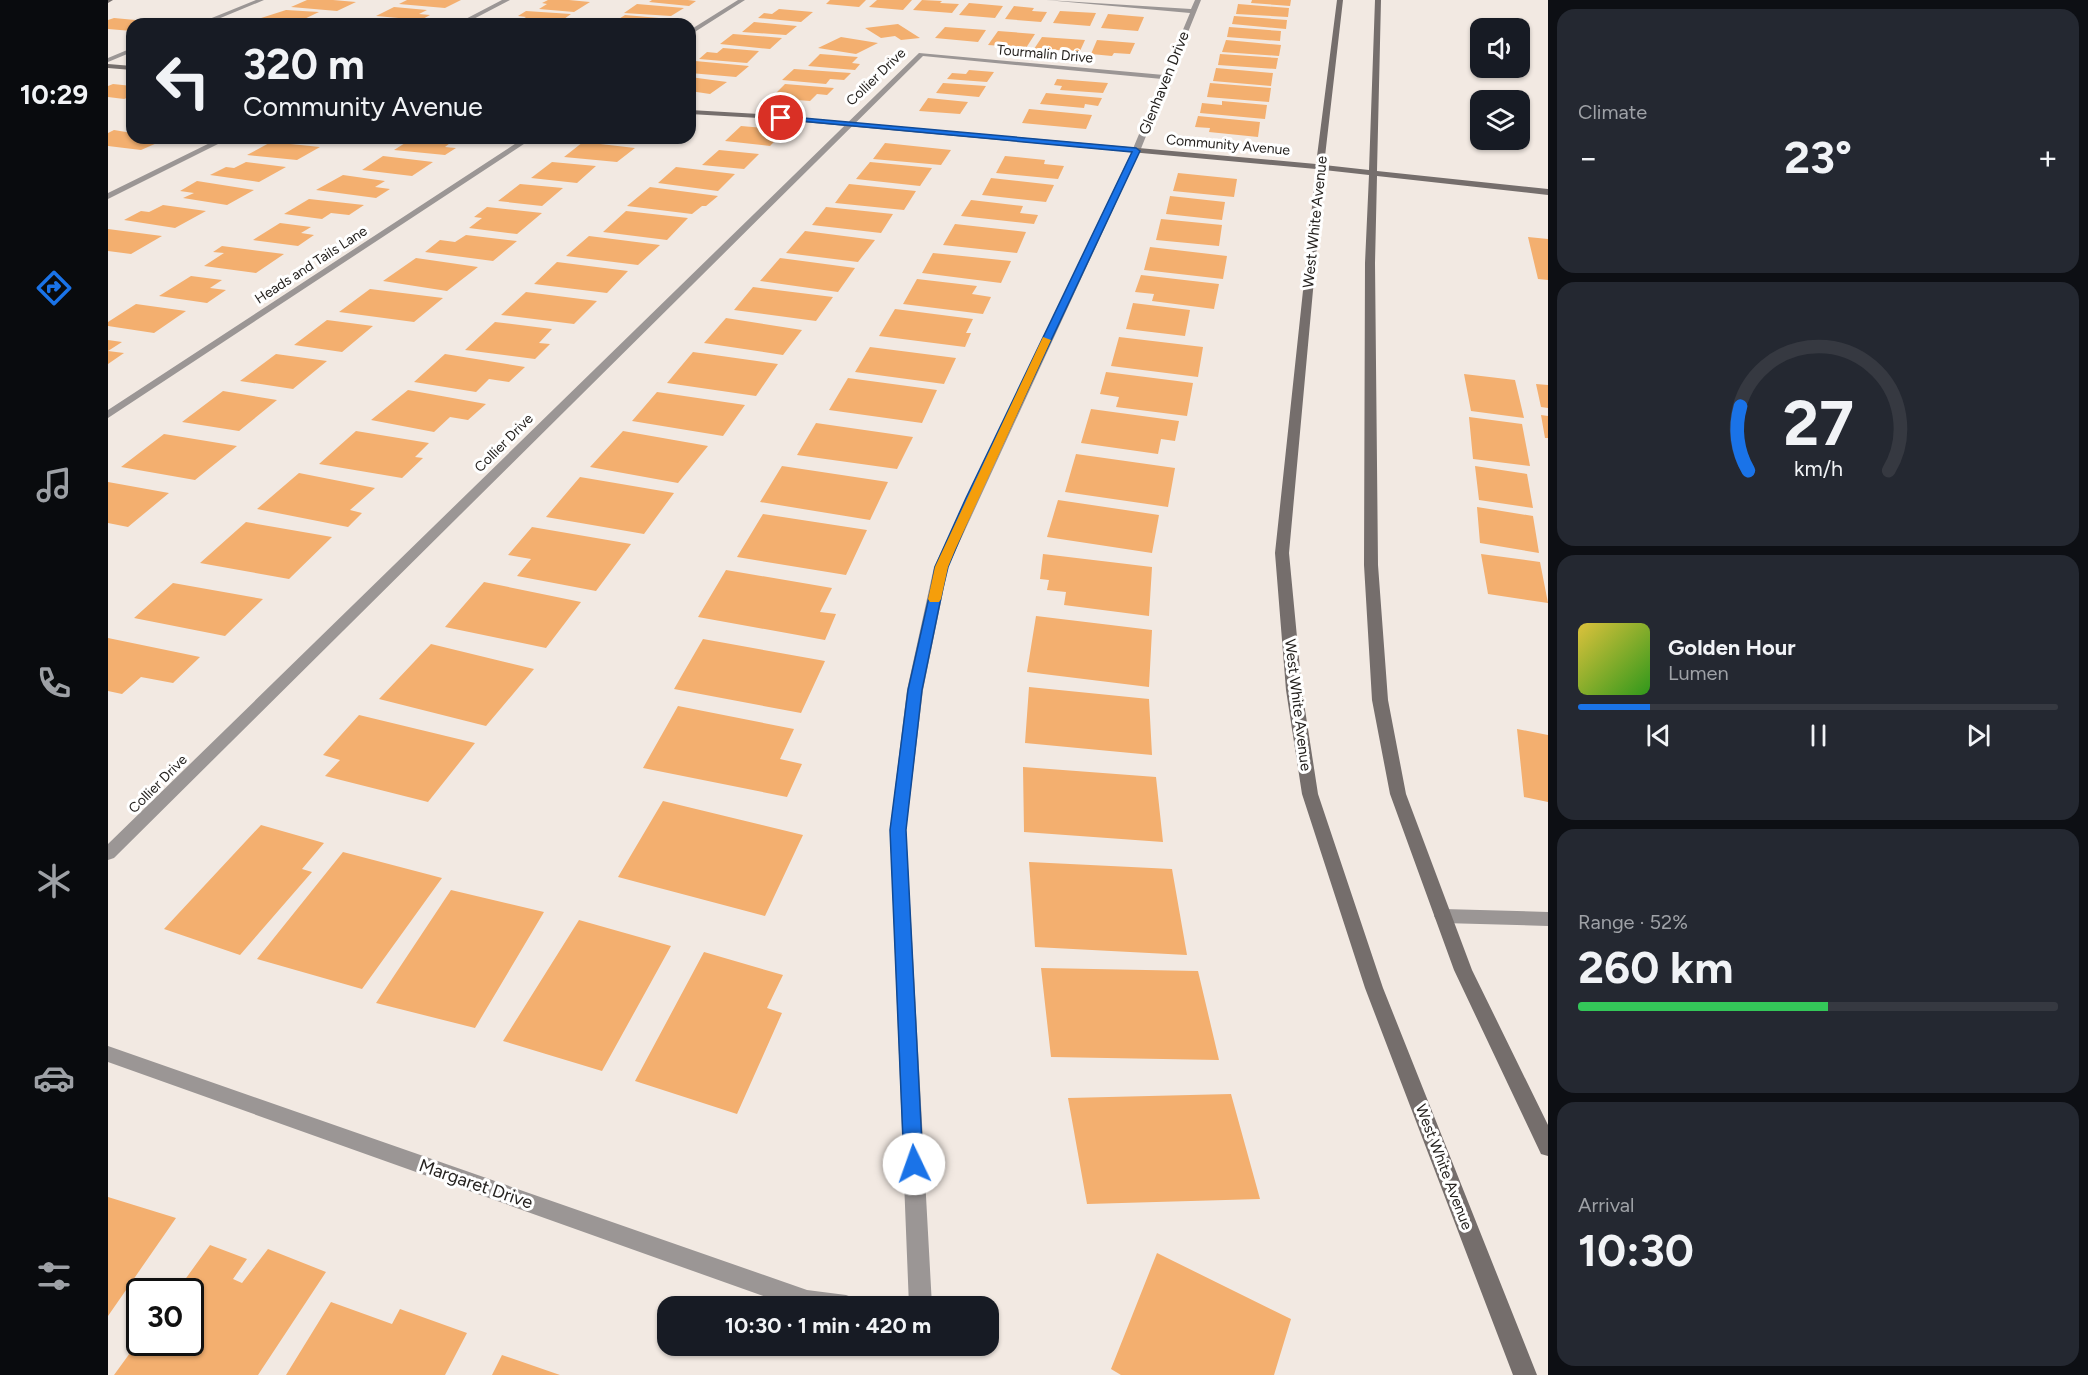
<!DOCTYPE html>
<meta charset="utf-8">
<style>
:root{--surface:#171b24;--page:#242831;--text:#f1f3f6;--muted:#9ea1a6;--line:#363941;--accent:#1a73e8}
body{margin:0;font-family:Figtree,sans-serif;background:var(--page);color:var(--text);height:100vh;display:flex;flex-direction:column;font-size:22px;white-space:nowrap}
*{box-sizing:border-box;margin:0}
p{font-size:20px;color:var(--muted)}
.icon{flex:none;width:33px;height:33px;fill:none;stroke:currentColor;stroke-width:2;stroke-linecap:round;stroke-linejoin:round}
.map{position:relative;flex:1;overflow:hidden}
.panel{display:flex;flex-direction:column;gap:9px;padding:9px;background:#0d0f14;width:540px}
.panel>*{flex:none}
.banner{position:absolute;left:18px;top:18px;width:570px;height:126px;border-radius:18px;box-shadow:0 2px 4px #0004;background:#171b24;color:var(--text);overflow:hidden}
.fabs{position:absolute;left:1362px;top:18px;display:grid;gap:12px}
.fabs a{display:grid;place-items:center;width:60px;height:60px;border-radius:12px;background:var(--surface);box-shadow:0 2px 4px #0004;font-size:30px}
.speed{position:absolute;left:18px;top:1278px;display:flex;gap:12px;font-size:30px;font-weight:700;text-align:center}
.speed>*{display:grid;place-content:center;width:78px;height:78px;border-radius:50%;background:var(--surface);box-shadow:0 2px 4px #0004;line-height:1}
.speed .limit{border:3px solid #111;border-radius:9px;background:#fff;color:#111}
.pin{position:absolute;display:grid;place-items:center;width:51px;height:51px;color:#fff;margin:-26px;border:3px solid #fff;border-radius:50%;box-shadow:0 2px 6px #0007}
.me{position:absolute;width:66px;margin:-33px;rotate:357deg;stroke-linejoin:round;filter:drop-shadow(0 0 4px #0008)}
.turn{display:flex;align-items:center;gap:21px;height:126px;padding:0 18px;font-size:27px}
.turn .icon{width:78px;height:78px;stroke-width:2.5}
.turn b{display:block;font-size:42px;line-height:51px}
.big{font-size:45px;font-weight:700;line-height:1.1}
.panel .widget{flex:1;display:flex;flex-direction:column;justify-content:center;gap:9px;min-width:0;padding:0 21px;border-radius:18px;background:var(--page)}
.panel .dial{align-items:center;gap:0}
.dial svg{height:156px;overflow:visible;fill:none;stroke:var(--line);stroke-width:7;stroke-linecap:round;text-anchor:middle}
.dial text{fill:var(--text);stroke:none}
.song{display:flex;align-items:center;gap:18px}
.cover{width:72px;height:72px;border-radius:9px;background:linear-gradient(135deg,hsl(50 70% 55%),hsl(110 70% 35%))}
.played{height:6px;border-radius:3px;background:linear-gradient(90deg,var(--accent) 15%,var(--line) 15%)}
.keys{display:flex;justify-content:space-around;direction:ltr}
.heat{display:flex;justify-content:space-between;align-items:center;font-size:33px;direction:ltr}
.charge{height:9px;border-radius:4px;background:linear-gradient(90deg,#34c759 52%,var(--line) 0)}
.trip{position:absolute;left:549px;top:1296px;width:342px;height:60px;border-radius:18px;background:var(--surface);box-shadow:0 2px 4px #0004;font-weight:700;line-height:60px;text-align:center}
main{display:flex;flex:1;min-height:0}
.tab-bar{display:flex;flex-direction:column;width:108px;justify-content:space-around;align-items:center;background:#090b0e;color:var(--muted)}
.tab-bar .icon{width:42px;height:42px}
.tab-bar .selected{color:var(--accent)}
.tab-bar b{font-size:27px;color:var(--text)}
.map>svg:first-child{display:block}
.building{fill:#f3af6f}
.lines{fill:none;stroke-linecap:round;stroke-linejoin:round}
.street{fill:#9b9695;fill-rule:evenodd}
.secondary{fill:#756e6c;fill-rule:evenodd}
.route{fill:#1a73e8;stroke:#114b97;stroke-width:1.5}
.slow{fill:#f59e0b}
.labels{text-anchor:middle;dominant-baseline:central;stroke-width:6;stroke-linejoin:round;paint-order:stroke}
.far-street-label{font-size:14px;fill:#25221f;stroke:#fff}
.street-label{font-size:15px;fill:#25221f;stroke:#fff}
.near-street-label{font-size:18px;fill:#25221f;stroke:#fff}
</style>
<main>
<nav class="tab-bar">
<b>10:29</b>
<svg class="icon selected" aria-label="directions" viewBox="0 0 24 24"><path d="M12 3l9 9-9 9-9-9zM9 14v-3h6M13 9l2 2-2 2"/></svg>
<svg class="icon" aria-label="music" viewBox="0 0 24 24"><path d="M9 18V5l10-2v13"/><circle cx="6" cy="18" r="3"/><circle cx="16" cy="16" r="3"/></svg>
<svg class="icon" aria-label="phone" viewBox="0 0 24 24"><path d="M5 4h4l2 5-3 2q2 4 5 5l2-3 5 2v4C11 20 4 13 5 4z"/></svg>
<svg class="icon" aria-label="climate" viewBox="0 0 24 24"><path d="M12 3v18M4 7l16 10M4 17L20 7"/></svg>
<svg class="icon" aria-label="car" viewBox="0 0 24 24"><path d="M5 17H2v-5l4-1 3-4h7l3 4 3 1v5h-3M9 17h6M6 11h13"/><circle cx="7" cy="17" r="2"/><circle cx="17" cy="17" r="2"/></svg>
<svg class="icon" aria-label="filters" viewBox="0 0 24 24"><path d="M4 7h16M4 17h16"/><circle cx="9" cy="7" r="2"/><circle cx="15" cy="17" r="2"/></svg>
</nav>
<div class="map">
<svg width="1440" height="1375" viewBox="0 0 1440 1375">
<rect width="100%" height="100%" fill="#f2e9e2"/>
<!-- building -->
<path class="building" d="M 199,0 L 225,0 L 248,2 L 229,11 L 183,7 Z
M 299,0 L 353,0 L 337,8 L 291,4 Z
M 440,0 L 461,0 L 482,2 L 466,12 L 431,9 L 439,4 L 434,3 Z
M 544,0 L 580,0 L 588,1 L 581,6 L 541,2 Z
M 722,0 L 758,0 L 751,7 L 718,4 Z
M 769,0 L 804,0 L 795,10 L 761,7 Z
M 814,0 L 834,1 L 832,3 L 851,4 L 844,13 L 805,10 Z
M 1144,0 L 1183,0 L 1182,6 L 1143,3 Z
M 861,3 L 895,6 L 887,18 L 851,15 Z
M 529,4 L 576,8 L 563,16 L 516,13 Z
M 1130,4 L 1181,8 L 1180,17 L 1128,14 Z
M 906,6 L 926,8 L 924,11 L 939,12 L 933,22 L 897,19 Z
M 286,7 L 319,10 L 311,14 L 322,15 L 313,20 L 268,16 Z
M 671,9 L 705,12 L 693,22 L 650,18 L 656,13 L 664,14 Z
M 178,10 L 211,12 L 190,22 L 150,19 Z
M 418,11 L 463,14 L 449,24 L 411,21 L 418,17 L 410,16 Z
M 952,11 L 988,13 L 982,26 L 945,23 Z
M 1000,14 L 1036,17 L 1030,31 L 993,28 Z
M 517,15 L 551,18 L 543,24 L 503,24 Z
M 1126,16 L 1179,20 L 1178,29 L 1124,24 Z
M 6,18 L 49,22 L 24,24 L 24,31 L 0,29 L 0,20 Z
M 266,19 L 307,22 L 303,24 L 255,24 Z
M 646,22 L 689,26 L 678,35 L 634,32 Z
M 790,24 L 812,38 L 793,40 L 787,36 L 773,38 L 757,28 Z
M 837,27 L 878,30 L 870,42 L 827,38 Z
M 1121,27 L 1173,31 L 1172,41 L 1119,37 Z
M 890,31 L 927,34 L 918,48 L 880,45 Z
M 625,34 L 674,38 L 662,49 L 612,44 Z
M 733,37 L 770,43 L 748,54 L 710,48 Z
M 934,37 L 977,40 L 972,51 L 926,49 Z
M 989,40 L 1027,43 L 1022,54 L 1006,53 L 1004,56 L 983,54 Z
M 1118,40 L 1173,45 L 1171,56 L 1114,52 Z
M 615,48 L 651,51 L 639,63 L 591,59 L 599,52 L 609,53 Z
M 712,54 L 750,57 L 744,63 L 752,64 L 747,70 L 700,66 Z
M 1112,54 L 1170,58 L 1168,69 L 1110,65 Z
M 587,61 L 641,66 L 628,77 L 582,73 L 582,65 Z
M 1108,68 L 1165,73 L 1163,86 L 1105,81 Z
M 686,69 L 743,73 L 736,80 L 722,79 L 718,84 L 674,80 Z
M 861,70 L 886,72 L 879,82 L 839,79 L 844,73 L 858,74 Z
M 582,77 L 619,82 L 602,94 L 582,91 Z
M 949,79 L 1000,83 L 995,93 L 952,90 L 954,86 L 946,85 Z
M 835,83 L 878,86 L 871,97 L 828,93 Z
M 1102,83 L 1163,88 L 1161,102 L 1099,97 Z
M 5,84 L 24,86 L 24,96 L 16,99 L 0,97 L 0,86 Z
M 677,84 L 726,88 L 719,95 L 709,94 L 702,101 L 663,98 Z
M 938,93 L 994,98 L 990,106 L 977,104 L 976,108 L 932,104 Z
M 820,98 L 860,102 L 852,114 L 811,111 Z
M 1114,101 L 1159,105 L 1157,119 L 1092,113 L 1094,103 L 1114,105 Z
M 921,109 L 984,115 L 978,129 L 914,123 Z
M 1090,116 L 1152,122 L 1150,137 L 1101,132 L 1102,128 L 1087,127 Z
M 633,126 L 677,130 L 662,146 L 617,141 Z
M 6,130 L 24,133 L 24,138 L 41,138 L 35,141 L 49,143 L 33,150 L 0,146 L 0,133 Z
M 305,138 L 346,140 L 337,147 L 348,148 L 337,155 L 286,150 Z
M 503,138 L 536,138 L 531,142 Z
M 163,142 L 212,147 L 189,160 L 139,155 Z
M 475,142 L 527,148 L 509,162 L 456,157 Z
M 777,143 L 843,150 L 833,165 L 765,159 Z
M 611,150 L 651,154 L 636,169 L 594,165 Z
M 275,156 L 325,162 L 304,176 L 254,170 Z
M 897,156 L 937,160 L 936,164 L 956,166 L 950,179 L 888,173 Z
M 138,162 L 178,167 L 151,182 L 102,175 L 118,167 L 126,168 Z
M 444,162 L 488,166 L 469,183 L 423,178 Z
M 762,162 L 824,168 L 812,186 L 748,179 Z
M 568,167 L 627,174 L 610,191 L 550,183 Z
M 1070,173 L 1129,179 L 1126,197 L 1065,191 Z
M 235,175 L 277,181 L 267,187 L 282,189 L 268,198 L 208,190 Z
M 883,178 L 946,185 L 938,202 L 874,195 Z
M 89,181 L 146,190 L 119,205 L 75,198 L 86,193 L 72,191 Z
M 412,184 L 455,188 L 434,206 L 390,201 Z
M 741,184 L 808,191 L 796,210 L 727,203 Z
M 542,187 L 610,196 L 598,206 L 594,206 L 584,214 L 519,206 Z
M 1062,196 L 1117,202 L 1114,220 L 1058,214 Z
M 201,199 L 256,205 L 241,215 L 223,213 L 214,219 L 176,214 Z
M 863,200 L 915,206 L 912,213 L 930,215 L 926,224 L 853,216 Z
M 55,205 L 98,211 L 67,228 L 16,220 L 33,211 L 41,212 Z
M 379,207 L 434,213 L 409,234 L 361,228 L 374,218 L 366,217 Z
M 718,207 L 785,214 L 773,233 L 704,225 Z
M 518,211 L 580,218 L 559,240 L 495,232 Z
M 1053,219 L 1114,225 L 1111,246 L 1048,240 Z
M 172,223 L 203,227 L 193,233 L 206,235 L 190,246 L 145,240 Z
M 847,224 L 918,232 L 909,253 L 835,245 Z
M 0,229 L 54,236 L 23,254 L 0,251 Z
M 697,231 L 767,240 L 750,262 L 678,253 Z
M 358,235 L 409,241 L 385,261 L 317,252 L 332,240 L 347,242 Z
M 481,236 L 552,245 L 530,265 L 458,256 Z
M 1420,237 L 1440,239 L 1440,280 L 1430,279 Z
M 114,246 L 176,254 L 148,273 L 96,266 L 116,253 L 105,252 Z
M 1042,247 L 1119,256 L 1115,279 L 1036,270 Z
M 825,253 L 903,261 L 893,283 L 814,273 Z
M 308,258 L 370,267 L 339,291 L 275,281 Z
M 672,258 L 747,268 L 730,292 L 652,281 Z
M 449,262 L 520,271 L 499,293 L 426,284 Z
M 1033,275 L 1111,284 L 1106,309 L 1044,301 L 1046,294 L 1027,292 Z
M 83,276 L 114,280 L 102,288 L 118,290 L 99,303 L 51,296 Z
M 809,279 L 869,286 L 864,294 L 883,297 L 875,314 L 795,304 Z
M 645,287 L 725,297 L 708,321 L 626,310 Z
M 262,289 L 335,298 L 306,322 L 231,312 Z
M 418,292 L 489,301 L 466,324 L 393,315 Z
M 1025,303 L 1082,310 L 1077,336 L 1018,329 Z
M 28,304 L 78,311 L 46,333 L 0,326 L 0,322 Z
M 787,309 L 865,319 L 858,333 L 863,333 L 857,347 L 771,336 Z
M 618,318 L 694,330 L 675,355 L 596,343 Z
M 219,320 L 265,326 L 234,352 L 186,345 Z
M 387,322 L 444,329 L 431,343 L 442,344 L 427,359 L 357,350 Z
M 1011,337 L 1095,347 L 1090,377 L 1003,366 Z
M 0,340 L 14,342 L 0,351 L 16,353 L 0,364 Z
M 762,347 L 848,358 L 836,384 L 747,372 Z
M 585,352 L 670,364 L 648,396 L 559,383 Z
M 168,354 L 219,361 L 185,389 L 132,381 Z
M 337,354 L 417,367 L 401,382 L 381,379 L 368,392 L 306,382 Z
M 998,372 L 1085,383 L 1079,416 L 1008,407 L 1011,397 L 992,394 Z
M 1356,374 L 1407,380 L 1416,418 L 1363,411 Z
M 740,378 L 829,390 L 814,423 L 721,410 Z
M 1428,384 L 1440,385 L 1440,408 L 1433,407 Z
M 300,390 L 378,404 L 360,420 L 342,417 L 326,432 L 263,420 Z
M 115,391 L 169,400 L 131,431 L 74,422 Z
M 549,392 L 637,405 L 615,436 L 524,421 Z
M 983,409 L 1071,421 L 1067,441 L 1053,439 L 1050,454 L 973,443 Z
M 1433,415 L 1440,416 L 1440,438 L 1437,438 Z
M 1361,417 L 1414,424 L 1422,466 L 1365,459 Z
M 708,423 L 805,437 L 789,469 L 689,455 Z
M 248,431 L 321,443 L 307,457 L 315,458 L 294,478 L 211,464 Z
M 515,431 L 600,446 L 570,483 L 482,467 Z
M 56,434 L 129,446 L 87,480 L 13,467 Z
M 968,454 L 1067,468 L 1060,507 L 957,492 Z
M 674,466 L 780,482 L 762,520 L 652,502 Z
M 1367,466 L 1419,474 L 1425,508 L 1371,500 Z
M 191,473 L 267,488 L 242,510 L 254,513 L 240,527 L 149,509 Z
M 472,477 L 566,493 L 536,534 L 438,517 Z
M 0,482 L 61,493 L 20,527 L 0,523 Z
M 950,500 L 1051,515 L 1044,553 L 939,537 Z
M 1369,507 L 1425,516 L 1431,553 L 1372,543 Z
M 655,514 L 759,530 L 738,575 L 629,557 Z
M 138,522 L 224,537 L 181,579 L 92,563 Z
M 424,527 L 523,544 L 488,591 L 409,576 L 423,559 L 400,555 Z
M 935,554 L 1044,567 L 1041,616 L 956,605 L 958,592 L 939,590 L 941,580 L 932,579 Z
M 1373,554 L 1432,562 L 1440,603 L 1380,594 Z
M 618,570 L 724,588 L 712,612 L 728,614 L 717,640 L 590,617 Z
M 376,582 L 473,602 L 438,648 L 337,627 Z
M 65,583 L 155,599 L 117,636 L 26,618 Z
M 928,616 L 1044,630 L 1041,687 L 919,672 Z
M 0,638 L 92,657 L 65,683 L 33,677 L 14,694 L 0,691 Z
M 595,639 L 717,661 L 693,713 L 566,689 Z
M 323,644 L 426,669 L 378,726 L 271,699 Z
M 921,687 L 1041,699 L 1044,755 L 917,743 Z
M 570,706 L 686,729 L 672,759 L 694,764 L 679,797 L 535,768 Z
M 251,715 L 367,743 L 320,802 L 217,776 L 232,760 L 215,755 Z
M 1409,729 L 1440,735 L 1440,802 L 1416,797 Z
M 915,767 L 1048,777 L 1055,842 L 916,832 Z
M 555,801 L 695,835 L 657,916 L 510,877 Z
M 153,825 L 216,843 L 194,869 L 204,872 L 132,955 L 56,929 Z
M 235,852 L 334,878 L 254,989 L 149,959 Z
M 921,862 L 1064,869 L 1079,955 L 927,947 Z
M 343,890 L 436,912 L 367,1028 L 268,1003 Z
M 471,920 L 563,946 L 494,1071 L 395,1041 Z
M 596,952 L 675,975 L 659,1008 L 674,1013 L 629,1114 L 527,1081 Z
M 933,968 L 1090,971 L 1111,1060 L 943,1057 Z
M 1123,1094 L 1152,1199 L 979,1204 L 960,1098 Z
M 0,1197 L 68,1218 L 0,1316 Z
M 102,1245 L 139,1259 L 125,1279 L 134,1283 L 160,1249 L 218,1272 L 150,1375 L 6,1375 L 30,1342 L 82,1342 L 82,1292 L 68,1292 Z
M 1049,1253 L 1183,1319 L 1166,1375 L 1013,1375 L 1003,1369 Z
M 223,1302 L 284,1324 L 292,1309 L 359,1333 L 337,1375 L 178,1375 Z
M 394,1355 L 452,1375 L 384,1375 Z"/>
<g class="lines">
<!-- street -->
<path class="street" d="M 148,0 L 156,0 L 98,24 L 89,24 Z
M 394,0 L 402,0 L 356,24 L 348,24 Z
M 630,0 L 637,0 L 582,35 L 582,30 Z
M 938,0 L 1083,9 L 1087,0 L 1093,0 L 1032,151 L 840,567 L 815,690 L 798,830 L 824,1306 L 801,1306 L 782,830 L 799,690 L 826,567 L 1024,151 L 1054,79 L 815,56 L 6,858 L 0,860 L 0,844 L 811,53 L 1056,75 L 1082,13 Z
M 24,48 L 24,52 L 0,62 L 0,58 Z
M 112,138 L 122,138 L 0,199 L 0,193 Z
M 416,138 L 425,138 L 0,418 L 0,410 Z
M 1335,909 L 1440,912 L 1440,926 L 1335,923 L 1329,921 L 1326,916 L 1329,911 Z
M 0,1046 L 699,1290 L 738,1295 L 746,1298 L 750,1306 L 683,1306 L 0,1062 Z"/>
<!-- secondary -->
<path class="secondary" d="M 0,0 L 5,0 L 0,3 Z
M 1229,0 L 1235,0 L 1216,165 L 1261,170 L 1267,0 L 1273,0 L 1269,171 L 1440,189 L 1440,195 L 1269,176 L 1267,263 L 1270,565 L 1280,700 L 1298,794 L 1364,970 L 1440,1125 L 1440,1156 L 1433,1154 L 1346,970 L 1282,794 L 1264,700 L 1256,565 L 1257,263 L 1261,175 L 1216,170 L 1181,553 L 1194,690 L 1210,794 L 1275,988 L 1429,1375 L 1405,1375 L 1257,988 L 1194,794 L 1178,690 L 1167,553 L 1208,169 L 651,118 L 582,114 L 582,110 L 651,114 L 1208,164 Z
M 0,64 L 24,66 L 24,70 L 0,68 Z"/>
</g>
<!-- route -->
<path class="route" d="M 673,116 L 1028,148 L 1032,151 L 869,498 L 840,567 L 835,588 L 814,690 L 798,830 L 815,1164 L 812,1170 L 806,1172 L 799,1170 L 796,1164 L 782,830 L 800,690 L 823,588 L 827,567 L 858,498 L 1024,152 L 671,119 Z"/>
<!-- slow -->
<path class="slow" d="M 935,337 L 943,340 L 847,550 L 840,567 L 833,599 L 831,602 L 822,602 L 820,599 L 827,567 Z"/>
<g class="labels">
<!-- far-street labels -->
<g class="far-street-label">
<text transform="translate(937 54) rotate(5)">Tourmalin Drive</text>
<text transform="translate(768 77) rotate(-44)">Collier Drive</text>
<text transform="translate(1120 145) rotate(5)">Community Avenue</text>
<text transform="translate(203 265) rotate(-33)">Heads and Tails Lane</text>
<text transform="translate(396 443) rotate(-45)">Collier Drive</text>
<text transform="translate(50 784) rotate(-45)">Collier Drive</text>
</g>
<!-- street labels -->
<g class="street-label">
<text transform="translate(1056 83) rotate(-68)">Glenhaven Drive</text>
<text transform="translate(1207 222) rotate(-84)">West White Avenue</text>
<text transform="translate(1190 705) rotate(83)">West White Avenue</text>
<text transform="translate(1336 1167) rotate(69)">West White Avenue</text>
</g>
<!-- near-street labels -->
<g class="near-street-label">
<text transform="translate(368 1184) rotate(19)">Margaret Drive</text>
</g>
</g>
</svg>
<div class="fabs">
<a><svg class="icon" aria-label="sound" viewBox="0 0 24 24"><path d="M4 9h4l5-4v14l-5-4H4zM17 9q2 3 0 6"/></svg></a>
<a><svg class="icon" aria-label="layers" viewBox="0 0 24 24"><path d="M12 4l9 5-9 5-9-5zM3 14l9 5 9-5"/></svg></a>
</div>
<div class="speed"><div class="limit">30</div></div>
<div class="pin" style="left:673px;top:118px;background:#d93025"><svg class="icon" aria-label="arrive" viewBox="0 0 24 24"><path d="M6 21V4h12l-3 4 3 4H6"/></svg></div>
<svg class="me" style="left:806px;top:1164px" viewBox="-20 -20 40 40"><circle r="19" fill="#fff"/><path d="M0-13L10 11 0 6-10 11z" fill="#1a73e8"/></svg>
<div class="trip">10:30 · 1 min · 420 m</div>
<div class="banner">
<div class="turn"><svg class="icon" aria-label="left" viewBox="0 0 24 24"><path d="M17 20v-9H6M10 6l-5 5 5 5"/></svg><div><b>320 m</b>Community Avenue</div></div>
</div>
</div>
<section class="panel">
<div class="widget"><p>Climate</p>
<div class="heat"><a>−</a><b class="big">23°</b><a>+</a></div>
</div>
<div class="widget dial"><svg viewBox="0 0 100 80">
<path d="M14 69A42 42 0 1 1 86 69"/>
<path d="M14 69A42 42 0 0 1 10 36" stroke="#1a73e8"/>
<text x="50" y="56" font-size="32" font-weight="700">27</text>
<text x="50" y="72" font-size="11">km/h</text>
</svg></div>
<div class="widget">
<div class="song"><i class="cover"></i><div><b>Golden Hour</b><p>Lumen</p></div></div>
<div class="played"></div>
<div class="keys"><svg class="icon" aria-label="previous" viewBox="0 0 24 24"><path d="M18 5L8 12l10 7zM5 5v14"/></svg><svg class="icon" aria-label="pause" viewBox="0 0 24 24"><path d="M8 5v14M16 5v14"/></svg><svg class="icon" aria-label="next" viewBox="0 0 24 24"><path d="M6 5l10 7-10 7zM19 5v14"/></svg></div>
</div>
<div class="widget"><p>Range · 52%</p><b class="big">260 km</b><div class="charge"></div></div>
<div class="widget"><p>Arrival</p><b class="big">10:30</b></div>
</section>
</main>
